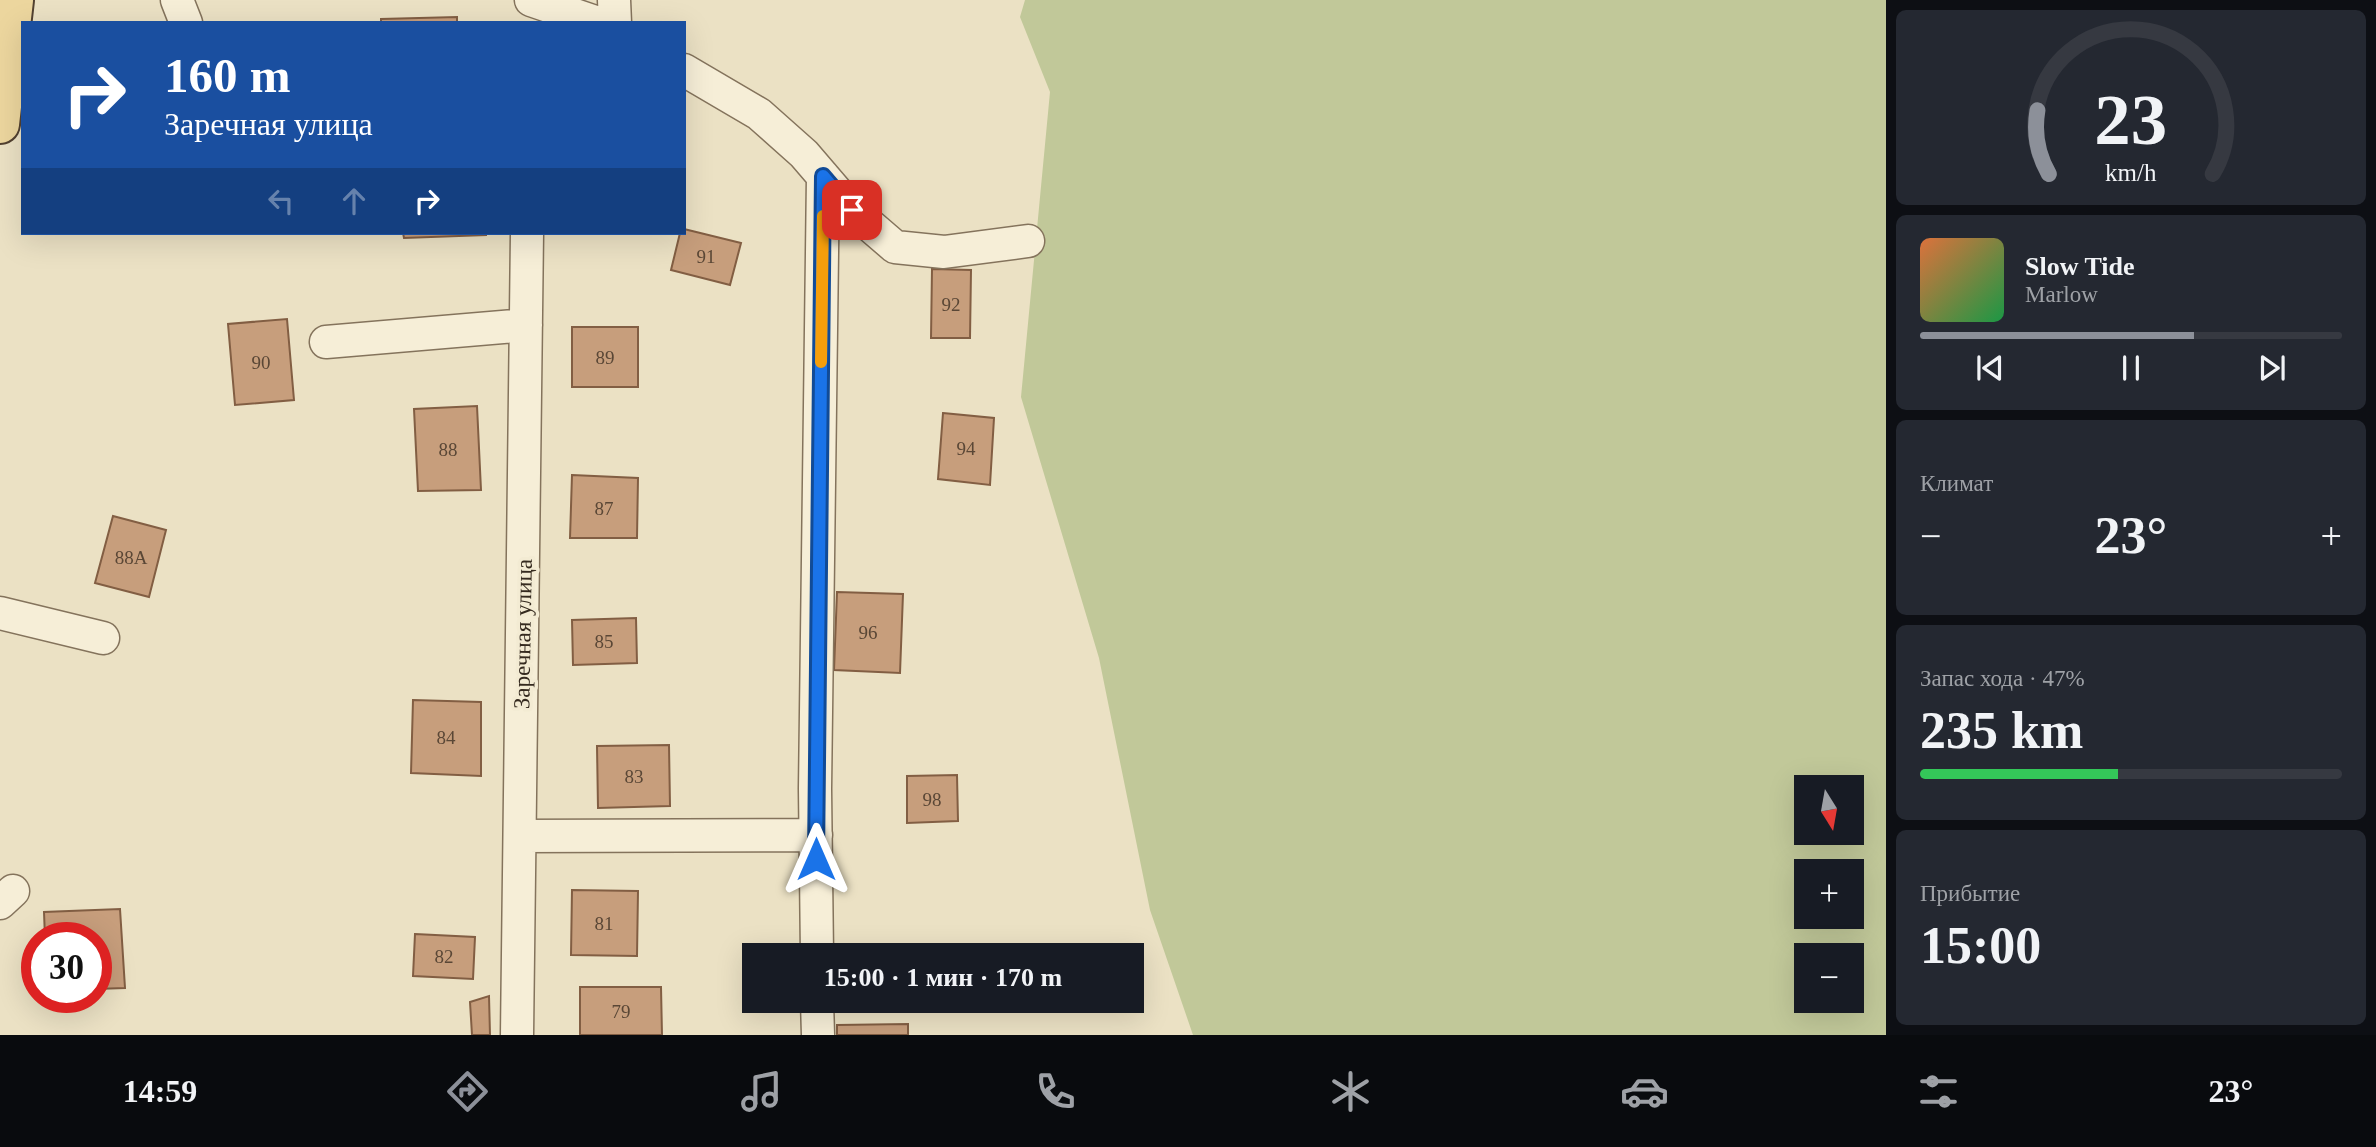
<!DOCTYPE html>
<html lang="ru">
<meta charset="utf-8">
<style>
:root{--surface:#171b24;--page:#242831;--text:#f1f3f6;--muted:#9ea1a6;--line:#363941;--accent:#8c9099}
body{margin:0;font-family:"Times New Roman",serif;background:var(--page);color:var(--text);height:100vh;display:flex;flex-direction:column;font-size:26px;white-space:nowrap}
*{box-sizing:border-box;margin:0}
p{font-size:23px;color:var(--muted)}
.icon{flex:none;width:38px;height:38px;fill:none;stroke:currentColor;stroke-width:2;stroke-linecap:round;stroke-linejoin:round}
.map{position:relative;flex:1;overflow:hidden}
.side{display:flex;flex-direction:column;gap:10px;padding:10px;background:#0d0f14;width:490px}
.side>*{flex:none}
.guide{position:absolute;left:21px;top:21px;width:665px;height:214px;border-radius:0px;box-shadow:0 7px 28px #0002;background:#1a4fa0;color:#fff;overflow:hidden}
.needle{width:46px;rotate:169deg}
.controls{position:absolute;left:1794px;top:775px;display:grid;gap:14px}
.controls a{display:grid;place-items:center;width:70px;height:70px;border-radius:0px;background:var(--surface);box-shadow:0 7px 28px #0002;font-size:35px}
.speed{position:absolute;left:21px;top:922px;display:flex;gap:14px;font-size:35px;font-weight:700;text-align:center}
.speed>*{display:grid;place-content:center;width:91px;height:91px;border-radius:50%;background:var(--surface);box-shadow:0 7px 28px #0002;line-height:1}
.speed .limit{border:10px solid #d22;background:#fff;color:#111}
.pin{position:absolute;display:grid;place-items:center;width:60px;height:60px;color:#fff;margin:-30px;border-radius:14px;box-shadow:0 4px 10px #0006}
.me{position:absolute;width:77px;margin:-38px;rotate:0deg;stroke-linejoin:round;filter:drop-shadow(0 0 5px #0008)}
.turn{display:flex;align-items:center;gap:24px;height:147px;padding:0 28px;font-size:32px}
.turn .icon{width:91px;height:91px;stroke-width:2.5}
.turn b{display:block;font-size:49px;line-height:60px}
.lanes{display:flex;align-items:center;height:66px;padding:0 28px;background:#0003;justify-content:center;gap:35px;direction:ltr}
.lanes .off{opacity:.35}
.big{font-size:52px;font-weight:800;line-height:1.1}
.side .widget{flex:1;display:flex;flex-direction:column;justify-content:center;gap:10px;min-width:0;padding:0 24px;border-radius:10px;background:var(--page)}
.side .dial{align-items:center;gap:0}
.dial svg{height:182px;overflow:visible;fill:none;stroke:var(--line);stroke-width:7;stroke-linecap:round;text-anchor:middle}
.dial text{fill:var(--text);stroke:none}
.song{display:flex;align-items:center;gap:21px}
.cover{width:84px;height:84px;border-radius:10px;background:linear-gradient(135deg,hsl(20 70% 55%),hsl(140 70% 35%))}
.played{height:7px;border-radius:4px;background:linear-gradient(90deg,var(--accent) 65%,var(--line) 65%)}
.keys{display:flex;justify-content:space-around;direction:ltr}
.heat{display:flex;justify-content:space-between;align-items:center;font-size:38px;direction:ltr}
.charge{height:10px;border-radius:5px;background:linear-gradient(90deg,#34c759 47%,var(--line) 0)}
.trip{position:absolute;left:742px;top:943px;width:402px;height:70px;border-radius:0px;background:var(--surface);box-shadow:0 7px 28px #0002;font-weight:800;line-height:70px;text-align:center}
.tabs{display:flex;height:112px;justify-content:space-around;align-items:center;background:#090b0e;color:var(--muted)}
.tabs .icon{width:49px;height:49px}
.tabs .current{color:var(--accent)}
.tabs b{font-size:32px;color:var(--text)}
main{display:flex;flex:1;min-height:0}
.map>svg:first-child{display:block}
.green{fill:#c1c899;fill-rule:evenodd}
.building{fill:#c79e7c;stroke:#825e43;stroke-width:2}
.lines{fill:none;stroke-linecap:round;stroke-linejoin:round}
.minor-casing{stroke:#84735c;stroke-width:35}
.major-casing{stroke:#524130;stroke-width:42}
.minor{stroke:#f6eed7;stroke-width:32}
.major{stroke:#ecd69e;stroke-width:38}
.route-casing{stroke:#114b97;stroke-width:18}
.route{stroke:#1a73e8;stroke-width:12}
.slow{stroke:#f59e0b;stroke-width:12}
.labels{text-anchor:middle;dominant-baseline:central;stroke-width:7;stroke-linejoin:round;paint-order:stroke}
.number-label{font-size:19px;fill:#5a4736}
.street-label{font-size:23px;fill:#352a1f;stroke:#f3ebd3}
</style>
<main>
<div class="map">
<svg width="1886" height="1035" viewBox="0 0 1886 1035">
<rect width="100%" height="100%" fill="#ebe1c4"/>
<!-- green -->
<path class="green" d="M 1025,0 L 1886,0 L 1886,1035 L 1193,1035 L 1150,910 L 1099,658 L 1021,397 L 1050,92 L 1020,17 ZM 1806,788 L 1852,788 L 1852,833 L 1806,833 ZM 1806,872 L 1852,872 L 1852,917 L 1806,917 ZM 1806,956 L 1852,956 L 1852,1001 L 1806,1001 Z"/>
<!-- building -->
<path class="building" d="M 457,17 L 457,23 L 381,23 L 381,19 Z
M 684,229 L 741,243 L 730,285 L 671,270 L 680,233 L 684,233 Z
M 403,233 L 486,233 L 486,235 L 404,238 Z
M 932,269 L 971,270 L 970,338 L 931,338 Z
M 287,319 L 294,400 L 235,405 L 228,324 Z
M 572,327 L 638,327 L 638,387 L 572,387 Z
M 477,406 L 481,490 L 418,491 L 414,409 Z
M 943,413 L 994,418 L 990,485 L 938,479 Z
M 572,475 L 638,478 L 637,538 L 570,538 Z
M 113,516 L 166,530 L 149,597 L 95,583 Z
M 837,592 L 903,594 L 900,673 L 834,670 Z
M 636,618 L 637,663 L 573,665 L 572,620 Z
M 413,700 L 481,702 L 481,776 L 411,773 Z
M 669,745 L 670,806 L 598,808 L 597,746 Z
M 957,775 L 958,821 L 907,823 L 907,776 Z
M 572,890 L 638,891 L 637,956 L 571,955 Z
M 120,909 L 125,988 L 96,989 L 96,938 L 45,938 L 44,912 Z
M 415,934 L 475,937 L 473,979 L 413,976 Z
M 580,987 L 661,987 L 662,1035 L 580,1035 Z
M 489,996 L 490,1035 L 472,1035 L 470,1002 Z
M 908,1024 L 908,1035 L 837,1035 L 837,1025 Z"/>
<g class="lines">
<!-- minor casing -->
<g class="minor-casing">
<path id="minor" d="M 177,0 L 186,23
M 531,0 L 598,23
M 614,0 L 615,23
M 684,70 L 759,114 L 804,154 L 852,210 L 895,247 L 944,252 L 1028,241
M 326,342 L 526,325
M 0,613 L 103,638
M 520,836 L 816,835
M 0,903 L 13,891
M 817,956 L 815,789 L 823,176
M 817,1001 L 818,1035
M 517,1035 L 527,233"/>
</g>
<!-- major casing -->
<g class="major-casing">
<path id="major" d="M 0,124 L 14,0"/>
</g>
<!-- minor -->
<use href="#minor" class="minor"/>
<!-- major -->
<use href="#major" class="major"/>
</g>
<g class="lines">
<!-- route casing -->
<g class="route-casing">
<path id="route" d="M 816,859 L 823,176 L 852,210"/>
</g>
<!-- route -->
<use href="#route" class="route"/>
<!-- slow -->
<path class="slow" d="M 821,362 L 823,216"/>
</g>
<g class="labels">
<!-- number labels -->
<g class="number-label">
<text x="706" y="256">91</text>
<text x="951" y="304">92</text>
<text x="605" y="357">89</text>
<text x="261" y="362">90</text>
<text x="966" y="448">94</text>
<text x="448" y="449">88</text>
<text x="604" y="508">87</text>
<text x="131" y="557">88А</text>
<text x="868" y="632">96</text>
<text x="604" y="641">85</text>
<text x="446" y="737">84</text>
<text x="634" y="776">83</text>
<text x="932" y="799">98</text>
<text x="604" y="923">81</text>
<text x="444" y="956">82</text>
<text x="621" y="1011">79</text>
</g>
<!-- street labels -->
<g class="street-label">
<text transform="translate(523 634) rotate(-89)">Заречная улица</text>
</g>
</g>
</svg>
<div class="controls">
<a><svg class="needle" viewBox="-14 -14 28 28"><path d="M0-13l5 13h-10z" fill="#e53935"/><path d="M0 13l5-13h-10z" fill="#9ea1a6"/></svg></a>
<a>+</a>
<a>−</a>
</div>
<div class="speed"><div class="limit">30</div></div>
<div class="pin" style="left:852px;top:210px;background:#d93025"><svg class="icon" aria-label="arrive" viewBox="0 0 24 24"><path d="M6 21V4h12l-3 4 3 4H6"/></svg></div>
<svg class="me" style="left:816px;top:859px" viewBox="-20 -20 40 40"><path d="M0-17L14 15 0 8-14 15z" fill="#1a73e8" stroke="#fff" stroke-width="4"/></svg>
<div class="trip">15:00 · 1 мин · 170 m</div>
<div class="guide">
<div class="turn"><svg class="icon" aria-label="right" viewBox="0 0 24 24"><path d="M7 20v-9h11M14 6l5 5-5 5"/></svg><div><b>160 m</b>Заречная улица</div></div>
<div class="lanes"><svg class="icon off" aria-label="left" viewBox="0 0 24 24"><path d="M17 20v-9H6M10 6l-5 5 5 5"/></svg><svg class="icon off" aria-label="ahead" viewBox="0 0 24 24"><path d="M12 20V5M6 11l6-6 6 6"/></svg><svg class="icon" aria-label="right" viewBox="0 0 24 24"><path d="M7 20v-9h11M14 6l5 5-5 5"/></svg></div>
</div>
</div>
<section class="side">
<div class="widget dial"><svg viewBox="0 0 100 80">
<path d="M14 69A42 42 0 1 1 86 69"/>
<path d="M14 69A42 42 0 0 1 9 41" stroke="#8c9099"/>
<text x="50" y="56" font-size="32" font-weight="700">23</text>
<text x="50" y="72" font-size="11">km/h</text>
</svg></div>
<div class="widget">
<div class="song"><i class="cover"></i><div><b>Slow Tide</b><p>Marlow</p></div></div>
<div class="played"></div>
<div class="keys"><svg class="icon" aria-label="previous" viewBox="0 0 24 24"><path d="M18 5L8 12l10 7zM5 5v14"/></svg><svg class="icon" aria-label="pause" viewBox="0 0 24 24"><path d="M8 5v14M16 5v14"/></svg><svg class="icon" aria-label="next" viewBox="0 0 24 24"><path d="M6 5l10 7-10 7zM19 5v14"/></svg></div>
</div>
<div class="widget"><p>Климат</p>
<div class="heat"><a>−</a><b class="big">23°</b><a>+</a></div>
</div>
<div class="widget"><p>Запас хода · 47%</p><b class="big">235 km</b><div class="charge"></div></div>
<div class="widget"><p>Прибытие</p><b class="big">15:00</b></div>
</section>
</main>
<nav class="tabs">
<b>14:59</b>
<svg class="icon current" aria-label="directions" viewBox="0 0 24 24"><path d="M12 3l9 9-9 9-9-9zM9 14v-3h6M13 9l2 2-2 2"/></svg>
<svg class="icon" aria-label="music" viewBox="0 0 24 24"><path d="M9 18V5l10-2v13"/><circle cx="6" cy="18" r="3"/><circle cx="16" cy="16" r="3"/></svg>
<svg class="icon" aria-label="phone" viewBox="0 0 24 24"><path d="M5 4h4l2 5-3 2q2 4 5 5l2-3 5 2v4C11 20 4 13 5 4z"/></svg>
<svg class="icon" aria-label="climate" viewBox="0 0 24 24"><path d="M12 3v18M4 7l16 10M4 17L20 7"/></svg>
<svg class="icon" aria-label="car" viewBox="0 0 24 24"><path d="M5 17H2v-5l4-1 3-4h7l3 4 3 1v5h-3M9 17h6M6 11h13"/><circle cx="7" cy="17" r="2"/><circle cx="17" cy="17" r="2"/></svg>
<svg class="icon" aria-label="filters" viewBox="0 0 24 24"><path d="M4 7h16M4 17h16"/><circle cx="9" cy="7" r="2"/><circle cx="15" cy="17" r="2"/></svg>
<b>23°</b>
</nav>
